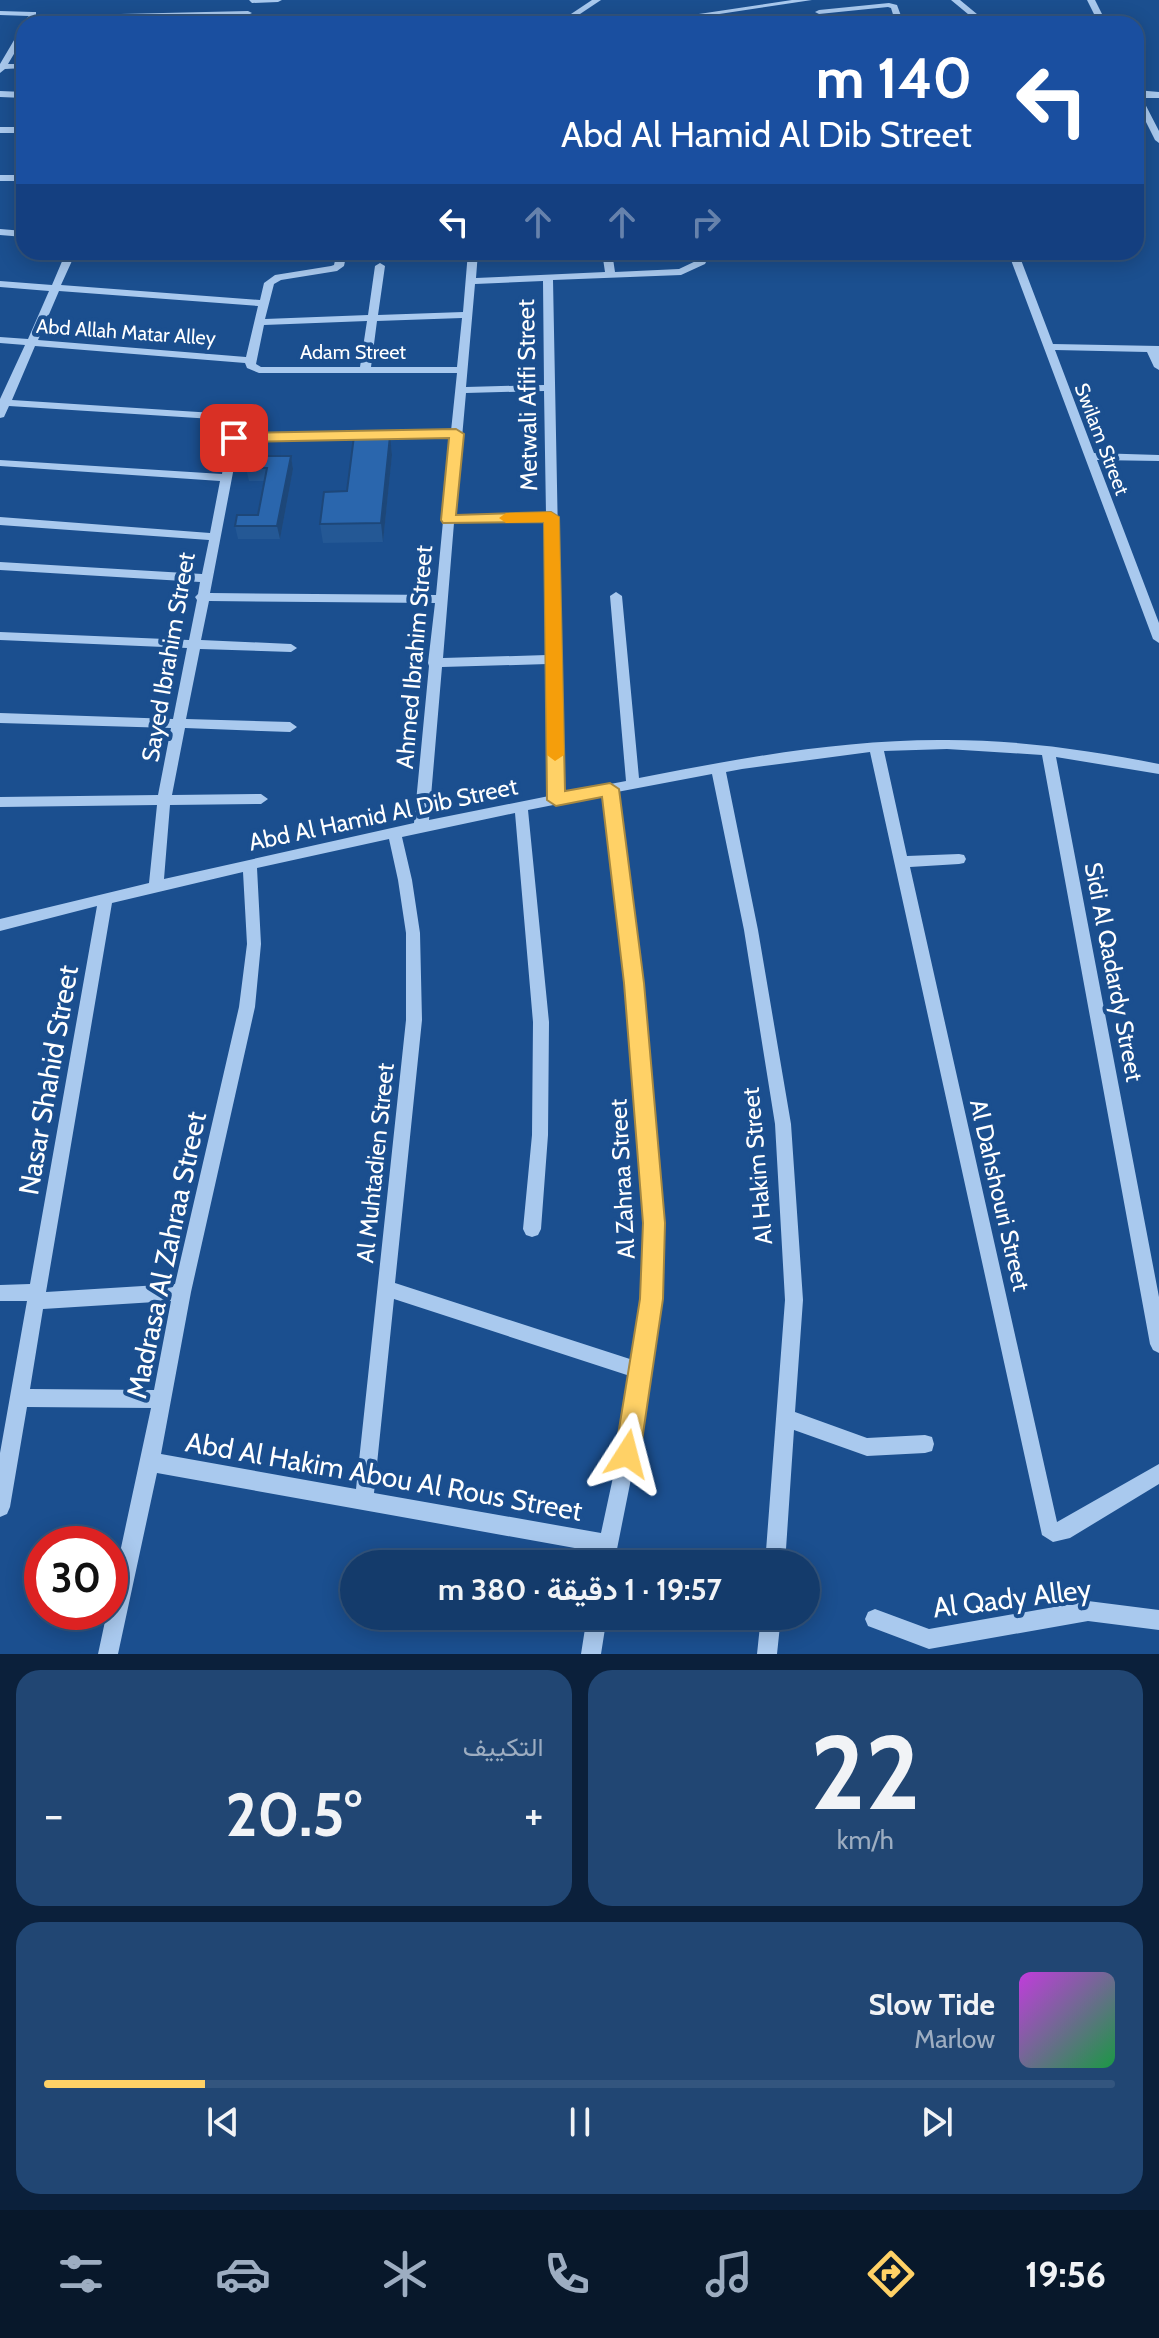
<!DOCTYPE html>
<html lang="ar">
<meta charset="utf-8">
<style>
:root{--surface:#143b6b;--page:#214673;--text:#f1f3f6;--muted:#9dadc1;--line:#33557e;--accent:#ffd166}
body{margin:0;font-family:Cabin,Vazirmatn,sans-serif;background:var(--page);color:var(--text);direction:rtl;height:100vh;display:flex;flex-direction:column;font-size:30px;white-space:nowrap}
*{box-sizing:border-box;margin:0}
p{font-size:26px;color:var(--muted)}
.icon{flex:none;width:44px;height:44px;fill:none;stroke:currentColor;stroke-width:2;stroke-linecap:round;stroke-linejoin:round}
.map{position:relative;height:1654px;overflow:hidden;direction:ltr}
.sheet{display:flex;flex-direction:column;gap:16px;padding:16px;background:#0b203b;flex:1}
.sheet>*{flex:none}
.banner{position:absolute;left:16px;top:16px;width:1128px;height:244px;border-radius:24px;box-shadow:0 4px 20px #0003,0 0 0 2px var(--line);direction:rtl;background:#1a4fa0;color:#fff;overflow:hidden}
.speed{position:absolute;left:24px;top:1526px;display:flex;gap:16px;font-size:40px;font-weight:700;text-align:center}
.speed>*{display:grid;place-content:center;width:104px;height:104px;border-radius:50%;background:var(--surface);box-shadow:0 4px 20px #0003,0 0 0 2px var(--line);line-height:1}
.speed .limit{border:12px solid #d22;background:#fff;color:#111}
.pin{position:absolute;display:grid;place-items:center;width:68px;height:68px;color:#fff;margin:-34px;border-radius:16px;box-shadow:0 4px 12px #0006}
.me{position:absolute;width:88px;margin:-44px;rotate:9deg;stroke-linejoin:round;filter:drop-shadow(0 0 6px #0008)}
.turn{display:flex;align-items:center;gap:28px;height:168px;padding:0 40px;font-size:36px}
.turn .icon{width:104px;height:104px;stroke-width:2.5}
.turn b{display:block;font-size:56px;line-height:68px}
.lanes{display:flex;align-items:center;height:76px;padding:0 40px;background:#0003;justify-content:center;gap:40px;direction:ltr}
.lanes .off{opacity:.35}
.big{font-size:60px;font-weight:700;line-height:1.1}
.sheet .tile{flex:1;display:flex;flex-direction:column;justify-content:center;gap:12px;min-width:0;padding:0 28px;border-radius:24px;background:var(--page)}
.sheet .dial{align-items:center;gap:0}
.dial b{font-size:104px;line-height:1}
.song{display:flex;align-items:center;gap:24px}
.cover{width:96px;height:96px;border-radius:12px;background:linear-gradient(135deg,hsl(290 70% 55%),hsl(140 70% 35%))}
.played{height:8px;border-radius:4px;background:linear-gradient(90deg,var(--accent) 15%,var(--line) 15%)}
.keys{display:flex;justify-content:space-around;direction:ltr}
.heat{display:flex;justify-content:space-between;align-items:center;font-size:44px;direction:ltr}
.sheet .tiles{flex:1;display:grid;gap:16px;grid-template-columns:1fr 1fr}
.tile:last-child{grid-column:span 2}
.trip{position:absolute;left:340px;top:1550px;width:480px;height:80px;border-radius:40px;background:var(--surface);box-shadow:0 4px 20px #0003,0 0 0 2px var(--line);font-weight:700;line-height:80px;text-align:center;direction:rtl}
.dock{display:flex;height:128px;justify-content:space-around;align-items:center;background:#08182b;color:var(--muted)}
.dock .icon{width:56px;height:56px}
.dock .active{color:var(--accent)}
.dock b{font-size:36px;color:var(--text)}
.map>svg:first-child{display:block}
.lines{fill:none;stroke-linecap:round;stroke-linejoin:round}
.minor{fill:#a9c9ee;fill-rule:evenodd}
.wall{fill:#245895}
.shaded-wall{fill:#1d4779}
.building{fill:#2a66ad;stroke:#1d4779;stroke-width:2}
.route{fill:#ffd166;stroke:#a68842;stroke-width:2}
.slow{fill:#f59e0b}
.labels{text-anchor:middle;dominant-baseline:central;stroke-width:8;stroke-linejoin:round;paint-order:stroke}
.far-street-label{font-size:20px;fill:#fff;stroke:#1b4f8f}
.street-label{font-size:24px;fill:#fff;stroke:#1b4f8f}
.near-street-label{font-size:28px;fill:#fff;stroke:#1b4f8f}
</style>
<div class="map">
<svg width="1159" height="1654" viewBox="0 0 1159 1654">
<rect width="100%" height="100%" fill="#1b4f8f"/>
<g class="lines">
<!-- minor -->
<path class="minor" d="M 249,0 L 282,0 L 278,2 L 252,3 Z
M 592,0 L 601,0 L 565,24 L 556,24 Z
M 792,0 L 812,0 L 653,24 L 632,24 Z
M 951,0 L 960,0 L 989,24 L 980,24 Z
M 1087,0 L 1095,0 L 1107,24 L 1099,24 Z
M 889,3 L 897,5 L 904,24 L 896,24 L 891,8 L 888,7 L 819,14 L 815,12 L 819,10 Z
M 0,11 L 33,12 L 36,12 L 36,16 L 248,11 L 252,13 L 248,15 L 31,20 L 27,18 L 29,16 L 0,15 Z
M 24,28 L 24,37 L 8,64 L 24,64 L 24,68 L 5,69 L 0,73 L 0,64 L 20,30 Z
M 1136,90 L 1159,92 L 1159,98 L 1142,98 L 1159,131 L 1159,143 L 1155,140 L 1136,102 Z
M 0,91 L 24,92 L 24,98 L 0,97 Z
M 0,127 L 24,127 L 24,133 L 0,133 Z
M 0,175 L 24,175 L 24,181 L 0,181 Z
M 0,229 L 24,231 L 24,237 L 0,235 Z
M 66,252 L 76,252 L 61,285 L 260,300 L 264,283 L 275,275 L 331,266 L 334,265 L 337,252 L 347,252 L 344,266 L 337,271 L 281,280 L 274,284 L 265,319 L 368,315 L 375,266 L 380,263 L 385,266 L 378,315 L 463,312 L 468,252 L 478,252 L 476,278 L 605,272 L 602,252 L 612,252 L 615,272 L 679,269 L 698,260 L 701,252 L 711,252 L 705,264 L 681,275 L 553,280 L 563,793 L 626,781 L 610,596 L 616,592 L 622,596 L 639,778 C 741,758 844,739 947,740 C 1019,740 1089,750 1159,764 L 1159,774 L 1056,757 L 1159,1297 L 1159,1353 L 1153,1350 L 1150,1344 L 1042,755 L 947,749 L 884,751 L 907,856 L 959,854 L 964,855 L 966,859 L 964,863 L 959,864 L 910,867 L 1057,1522 L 1159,1464 L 1159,1484 L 1070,1538 L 1053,1542 L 1042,1535 L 870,752 L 742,769 L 726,772 L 758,930 L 791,1124 L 803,1300 L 795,1412 L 867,1438 L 925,1435 L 932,1437 L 934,1444 L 932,1451 L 925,1453 L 867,1456 L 794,1430 L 785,1564 L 765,1564 L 785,1300 L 775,1124 L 744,930 L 712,774 L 617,792 L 642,983 L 663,1223 L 661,1299 L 636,1454 L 614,1564 L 594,1564 L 597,1552 L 157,1473 L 118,1654 L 98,1654 L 107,1612 L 110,1612 L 110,1599 L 151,1408 L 27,1407 L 10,1507 L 7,1514 L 0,1517 L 0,1453 L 27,1301 L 0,1301 L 0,1285 L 30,1284 L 97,906 L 0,931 L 0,919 L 149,883 L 157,805 L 0,807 L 0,797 L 158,795 L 171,728 L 0,723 L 0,713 L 173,719 L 187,648 L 0,640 L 0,632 L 189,640 L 197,600 L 195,597 L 198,594 L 200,582 L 0,570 L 0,562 L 202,574 L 209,540 L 0,525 L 0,517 L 210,533 L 220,481 L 0,466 L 0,460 L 222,474 L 230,431 L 220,421 L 213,419 L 9,406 L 4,417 L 0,418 L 0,399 L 25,345 L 0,343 L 0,337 L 28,339 L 49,291 L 0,287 L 0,281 L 52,285 ZM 543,281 L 544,385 L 466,387 L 475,284 ZM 59,291 L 258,306 L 246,357 L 38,340 ZM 462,318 L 457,367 L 371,367 L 377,321 ZM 367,321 L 360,367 L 261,367 L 256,364 L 264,325 ZM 35,346 L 245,363 L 247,368 L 259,373 L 457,373 L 451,431 L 241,435 L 240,428 L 228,417 L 214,413 L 12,400 ZM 544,391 L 546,514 L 455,516 L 466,393 ZM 451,437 L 436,595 L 210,593 L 239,441 ZM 546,521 L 547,655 L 443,658 L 454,523 ZM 209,601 L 435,603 L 428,663 L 429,666 L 414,823 L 164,879 L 170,805 L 261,804 L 268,799 L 261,794 L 172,795 L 185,728 L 290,732 L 297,727 L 290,722 L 186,719 L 200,649 L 291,652 L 297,648 L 291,644 L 201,640 ZM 548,664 L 549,796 L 429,820 L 442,667 ZM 604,795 L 626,983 L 645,1223 L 643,1299 L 633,1360 L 395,1283 L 422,1020 L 420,933 L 412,880 L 402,837 L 515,813 L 533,1022 L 532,1135 L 523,1229 L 526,1235 L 532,1237 L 538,1235 L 541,1229 L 548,1135 L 549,1022 L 528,810 ZM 389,839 L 398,880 L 406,933 L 406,1020 L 356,1489 L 161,1454 L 191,1292 L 255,1007 L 261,944 L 257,868 ZM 243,872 L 247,944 L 239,1007 L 175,1284 L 46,1292 L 112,903 ZM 394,1299 L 630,1376 L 618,1454 L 601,1533 L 374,1493 ZM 171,1301 L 154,1390 L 30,1389 L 43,1309 Z
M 1008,252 L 1018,252 L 1053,344 L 1159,346 L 1159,370 L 1154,367 L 1147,352 L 1055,350 L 1094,453 L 1159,455 L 1159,461 L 1097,460 L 1159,623 L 1159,643 L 1153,639 Z
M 1088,1601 L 1159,1610 L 1159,1630 L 1088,1621 L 929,1649 L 868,1626 L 865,1619 L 868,1612 L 875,1609 L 929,1629 Z
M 587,1616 L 607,1616 L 601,1654 L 581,1654 Z
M 761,1616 L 781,1616 L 777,1654 L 757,1654 Z"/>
</g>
<!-- wall -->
<path class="wall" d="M 390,436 L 392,455 L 383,542 L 323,543 L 320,524 Z
M 291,456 L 293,469 L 280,539 L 238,539 L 235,526 L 258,515 L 264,481 L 249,481 L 246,468 Z"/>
<!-- shaded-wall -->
<path class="shaded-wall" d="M 390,436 L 392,455 L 383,542 L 381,523 Z
M 291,456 L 293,469 L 280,539 L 277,526 Z"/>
<!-- building -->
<path class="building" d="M 354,436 L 390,436 L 381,523 L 320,524 L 324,492 L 347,491 Z
M 249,456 L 291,456 L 277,526 L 235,526 L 237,515 L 258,515 L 267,468 L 246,468 Z"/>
<!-- route -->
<path class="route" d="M 456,429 L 464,434 L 456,515 L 551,512 L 559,517 L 565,791 L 610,783 L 619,789 L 644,983 L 665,1223 L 663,1299 L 640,1454 L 636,1463 L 627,1466 L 619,1463 L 615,1454 L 640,1299 L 643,1223 L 624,983 L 602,797 L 556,806 L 547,800 L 544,522 L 443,523 L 441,520 L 449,438 L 234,442 L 227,438 L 234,433 Z"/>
<!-- slow -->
<path class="slow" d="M 551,512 L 559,517 L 564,755 L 555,761 L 547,755 L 544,522 L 506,523 L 499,518 L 506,513 Z"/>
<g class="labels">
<!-- far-street labels -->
<g class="far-street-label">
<text transform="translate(126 332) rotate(4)">Abd Allah Matar Alley</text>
<text x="353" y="352">Adam Street</text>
<text transform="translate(1102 439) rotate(69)">Swilam Street</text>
</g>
<!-- street labels -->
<g class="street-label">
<text transform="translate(527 395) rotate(-91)">Metwali Afifi Street</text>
<text transform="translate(168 657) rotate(-80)">Sayed Ibrahim Street</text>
<text transform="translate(414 657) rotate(-85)">Ahmed Ibrahim Street</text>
<text transform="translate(383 814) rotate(-12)">Abd Al Hamid Al Dib Street</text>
<text transform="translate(1114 972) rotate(79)">Sidi Al Qadardy Street</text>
<text transform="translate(375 1163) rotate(-84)">Al Muhtadien Street</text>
<text transform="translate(757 1166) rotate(-95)">Al Hakim Street</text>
<text transform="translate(622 1179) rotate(-93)">Al Zahraa Street</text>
<text transform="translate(1000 1195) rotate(77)">Al Dahshouri Street</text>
</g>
<!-- near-street labels -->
<g class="near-street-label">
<text transform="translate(48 1080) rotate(-80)">Nasar Shahid Street</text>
<text transform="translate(166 1255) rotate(-78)">Madrasa Al Zahraa Street</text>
<text transform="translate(384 1476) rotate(10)">Abd Al Hakim Abou Al Rous Street</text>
<text transform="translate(1012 1598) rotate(-7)">Al Qady Alley</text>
</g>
</g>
</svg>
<div class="speed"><div class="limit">30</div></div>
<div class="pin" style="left:234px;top:438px;background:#d93025"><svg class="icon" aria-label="arrive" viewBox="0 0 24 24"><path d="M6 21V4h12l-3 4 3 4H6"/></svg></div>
<svg class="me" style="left:627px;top:1454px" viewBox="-20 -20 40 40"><path d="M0-17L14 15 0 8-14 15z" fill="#ffd166" stroke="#fff" stroke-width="4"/></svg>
<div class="trip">19:57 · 1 دقيقة · 380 m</div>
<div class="banner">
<div class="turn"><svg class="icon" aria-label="left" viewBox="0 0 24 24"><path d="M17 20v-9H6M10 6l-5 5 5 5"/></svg><div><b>140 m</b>Abd Al Hamid Al Dib Street</div></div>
<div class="lanes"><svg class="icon" aria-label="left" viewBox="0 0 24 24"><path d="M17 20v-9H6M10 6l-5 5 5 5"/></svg><svg class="icon off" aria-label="ahead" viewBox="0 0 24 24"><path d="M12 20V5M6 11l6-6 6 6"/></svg><svg class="icon off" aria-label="ahead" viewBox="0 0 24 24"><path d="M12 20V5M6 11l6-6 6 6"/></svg><svg class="icon off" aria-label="right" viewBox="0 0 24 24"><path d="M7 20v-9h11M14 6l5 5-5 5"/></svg></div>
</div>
</div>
<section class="sheet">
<div class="tiles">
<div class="tile dial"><b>22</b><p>km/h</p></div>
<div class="tile"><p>التكييف</p>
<div class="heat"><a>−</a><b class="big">20.5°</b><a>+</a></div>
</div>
<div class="tile">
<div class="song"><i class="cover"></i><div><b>Slow Tide</b><p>Marlow</p></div></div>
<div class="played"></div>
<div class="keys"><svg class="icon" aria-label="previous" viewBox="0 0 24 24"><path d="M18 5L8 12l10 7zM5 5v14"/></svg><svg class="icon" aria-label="pause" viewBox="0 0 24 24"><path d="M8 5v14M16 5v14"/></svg><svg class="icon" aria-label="next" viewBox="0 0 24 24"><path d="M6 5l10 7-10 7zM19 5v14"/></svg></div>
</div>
</div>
</section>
<nav class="dock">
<b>19:56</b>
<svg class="icon active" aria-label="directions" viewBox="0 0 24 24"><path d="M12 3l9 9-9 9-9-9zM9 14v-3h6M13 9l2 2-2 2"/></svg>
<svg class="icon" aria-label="music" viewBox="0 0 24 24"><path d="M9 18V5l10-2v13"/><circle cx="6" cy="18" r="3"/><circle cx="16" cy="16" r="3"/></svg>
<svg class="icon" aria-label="phone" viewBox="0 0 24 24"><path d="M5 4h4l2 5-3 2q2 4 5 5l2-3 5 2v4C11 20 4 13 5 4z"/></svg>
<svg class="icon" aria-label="climate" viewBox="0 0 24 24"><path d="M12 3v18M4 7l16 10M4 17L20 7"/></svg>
<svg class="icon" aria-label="car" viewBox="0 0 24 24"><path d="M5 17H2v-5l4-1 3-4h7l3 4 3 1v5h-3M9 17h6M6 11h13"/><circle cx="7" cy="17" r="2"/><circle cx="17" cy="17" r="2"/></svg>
<svg class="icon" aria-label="filters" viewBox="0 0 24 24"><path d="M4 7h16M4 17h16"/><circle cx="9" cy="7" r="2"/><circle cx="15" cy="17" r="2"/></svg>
</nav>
